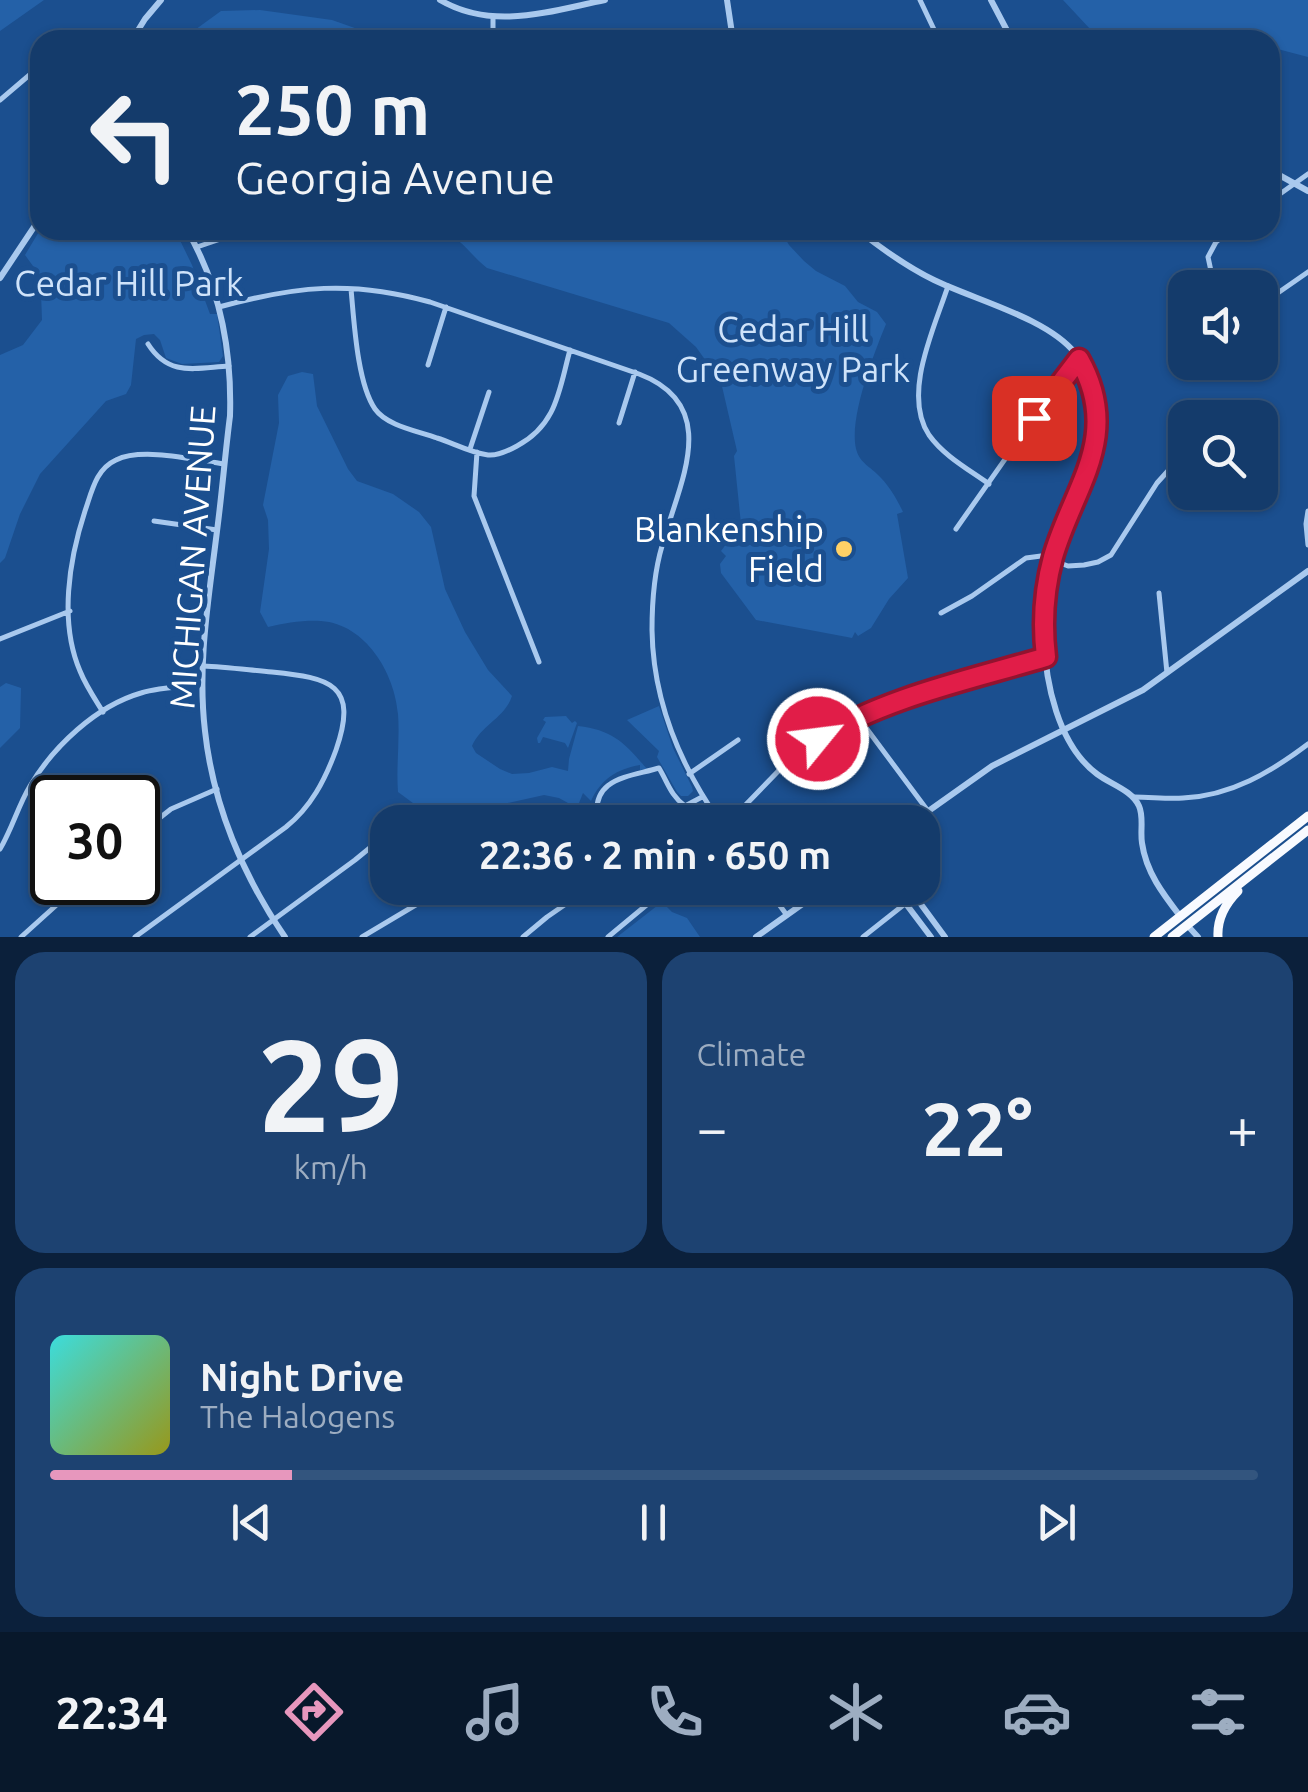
<!DOCTYPE html>
<meta charset="utf-8">
<style>
:root{--surface:#143b6b;--page:#1d4271;--text:#f1f3f6;--muted:#9dadc1;--line:#33557e;--accent:#e797bd}
body{margin:0;font-family:Ubuntu,sans-serif;background:var(--page);color:var(--text);height:100vh;display:flex;flex-direction:column;font-size:38px;white-space:nowrap}
*{box-sizing:border-box;margin:0}
p{font-size:32px;color:var(--muted)}
.icon{flex:none;width:55px;height:55px;fill:none;stroke:currentColor;stroke-width:2;stroke-linecap:round;stroke-linejoin:round}
.map{position:relative;height:937px;overflow:hidden}
.panel{display:flex;flex-direction:column;gap:15px;padding:15px;background:#0b203b;flex:1}
.panel>*{flex:none}
.top-card{position:absolute;left:30px;top:30px;width:1250px;height:210px;border-radius:30px;box-shadow:0 2px 8px #0004,0 0 0 2px var(--line);background:#143b6b;color:var(--text);overflow:hidden}
.controls{position:absolute;left:1168px;top:270px;display:grid;gap:20px}
.controls a{display:grid;place-items:center;width:110px;height:110px;border-radius:20px;background:var(--surface);box-shadow:0 2px 8px #0004,0 0 0 2px var(--line);font-size:50px}
.speed{position:absolute;left:30px;top:775px;display:flex;gap:20px;font-size:50px;font-weight:700;text-align:center}
.speed>*{display:grid;place-content:center;width:130px;height:130px;border-radius:50%;background:var(--surface);box-shadow:0 2px 8px #0004,0 0 0 2px var(--line);line-height:1}
.speed .limit{border:5px solid #111;border-radius:15px;background:#fff;color:#111}
.pin{position:absolute;display:grid;place-items:center;width:85px;height:85px;color:#fff;margin:-42px;border-radius:20px;box-shadow:0 5px 15px #0006}
.me{position:absolute;width:110px;margin:-55px;rotate:61deg;stroke-linejoin:round;filter:drop-shadow(0 0 8px #0008)}
.turn{display:flex;align-items:center;gap:35px;height:210px;padding:0 40px;font-size:45px}
.turn .icon{width:130px;height:130px;stroke-width:2.5}
.turn b{display:block;font-size:70px;line-height:85px}
.big{font-size:75px;font-weight:600;line-height:1.1}
.panel .tile{flex:1;display:flex;flex-direction:column;justify-content:center;gap:15px;min-width:0;padding:0 35px;border-radius:30px;background:var(--page)}
.panel .dial{align-items:center;gap:0}
.dial b{font-size:130px;line-height:1}
.song{display:flex;align-items:center;gap:30px}
.cover{width:120px;height:120px;border-radius:15px;background:linear-gradient(135deg,hsl(180 70% 55%),hsl(60 70% 35%))}
.played{height:10px;border-radius:5px;background:linear-gradient(90deg,var(--accent) 20%,var(--line) 20%)}
.keys{display:flex;justify-content:space-around;direction:ltr}
.heat{display:flex;justify-content:space-between;align-items:center;font-size:55px;direction:ltr}
.panel .tiles{flex:1;display:grid;gap:15px;grid-template-columns:1fr 1fr}
.tile:last-child{grid-column:span 2}
.trip{position:absolute;left:370px;top:805px;width:570px;height:100px;border-radius:30px;background:var(--surface);box-shadow:0 2px 8px #0004,0 0 0 2px var(--line);font-weight:600;line-height:100px;text-align:center}
.tabs{display:flex;height:160px;justify-content:space-around;align-items:center;background:#08182b;color:var(--muted)}
.tabs .icon{width:70px;height:70px}
.tabs .active{color:var(--accent)}
.tabs b{font-size:45px;color:var(--text)}
.map>svg:first-child{display:block}
.green{fill:#2461a8}
.lines{fill:none;stroke-linecap:round;stroke-linejoin:round}
.minor{stroke:#a9c9ee;stroke-width:5}
.tertiary{stroke:#a9c9ee;stroke-width:6}
.trunk{stroke:#f8faff;stroke-width:9}
.route-casing{stroke:#92132f;stroke-width:25}
.route{stroke:#e11d48;stroke-width:18}
.poi-dot{fill:#ffd166;stroke:#1b4f8f;stroke-width:4}
.labels{text-anchor:middle;dominant-baseline:central;stroke-width:10;stroke-linejoin:round;paint-order:stroke}
.park-label{font-size:35px;fill:#cfe3fa;stroke:#1b4f8f}
.poi-label{font-size:35px;fill:#fff;stroke:#1b4f8f;text-anchor:end}
.street-label{font-size:35px;fill:#fff;stroke:#1b4f8f}
</style>
<div class="map">
<svg width="1308" height="937" viewBox="0 0 1308 937">
<rect width="100%" height="100%" fill="#1b4f8f"/>
<!-- green -->
<path class="green" d="M 0,0 L 44,0 L 0,31 Z
M 1063,0 L 1308,0 L 1308,57 L 1270,47 L 1270,40 L 1130,39 L 1091,30 Z
M 260,10 L 332,20 L 389,40 L 181,40 L 221,11 Z
M 40,230 L 175,230 L 192,265 L 210,314 L 217,314 L 223,356 L 219,362 L 182,364 L 166,358 L 160,340 L 154,334 L 144,335 L 136,339 L 131,385 L 126,394 L 106,401 L 40,474 L 20,514 L 5,558 L 0,563 L 0,355 L 23,345 L 42,320 L 41,292 L 46,284 L 25,255 Z
M 437,230 L 780,230 L 789,245 L 804,261 L 816,271 L 845,286 L 858,302 L 877,312 L 886,324 C 875,351 842,433 860,458 C 864,464 872,469 877,474 C 888,484 897,499 903,512 L 897,514 L 908,578 L 889,599 L 871,628 L 858,636 L 855,632 L 852,638 L 847,637 L 756,620 L 721,573 L 720,564 L 726,556 L 721,551 L 741,524 L 734,456 L 737,451 L 721,382 L 696,347 L 669,323 L 487,268 C 468,253 462,237 437,230 Z
M 302,372 L 313,374 L 317,406 L 348,469 L 357,481 L 393,494 L 419,512 L 431,527 L 445,589 L 465,632 L 488,670 L 512,696 C 505,718 481,725 472,746 L 476,753 L 500,769 L 512,774 L 529,773 L 552,767 L 568,771 L 569,759 L 578,726 C 613,730 625,743 647,769 L 640,770 L 640,765 C 617,769 601,779 591,801 L 583,793 L 577,808 L 559,798 L 544,795 L 480,809 L 448,809 L 417,806 L 398,792 C 396,766 400,740 398,714 C 395,674 366,624 321,621 C 303,620 285,623 268,627 L 260,612 L 269,549 L 268,520 L 263,505 L 279,423 L 278,395 L 288,376 Z
M 6,683 L 21,688 L 20,728 L 0,748 L 0,687 Z
M 659,706 L 673,748 L 692,787 L 693,791 L 688,796 L 681,796 L 677,792 L 657,757 L 659,751 L 627,720 Z
M 566,716 L 572,723 L 575,721 L 577,723 L 568,748 L 565,743 L 543,737 L 540,743 L 538,743 L 537,738 L 546,722 L 543,720 L 545,717 Z
M 662,902 L 672,912 L 687,918 L 700,937 L 617,937 Z"/>
<g class="lines">
<!-- minor -->
<path class="minor" d="M 920,0 L 939,40
M 493,40 L 493,17
M 0,100 L 40,66
M 1270,201 L 1308,174
M 1230,230 L 1216,242 L 1208,257 L 1211,271 L 1231,288
M 197,247 L 247,230
M 948,286 C 934,329 902,394 929,435 C 944,456 968,469 989,484
M 351,289 C 354,320 357,383 375,409 C 387,426 418,431 437,438 C 453,443 471,453 488,455 C 498,456 508,451 517,446 C 557,425 559,390 570,350
M 1260,299 L 1272,297 L 1308,272
M 219,307 C 296,286 352,280 430,302 L 639,374 C 724,406 678,485 662,546 C 654,573 652,602 652,630 C 653,701 680,765 720,822
M 148,344 C 169,377 195,368 229,366
M 428,365 L 446,307
M 1222,418 L 1227,413
M 619,423 L 635,372
M 470,449 L 489,392
M 477,452 L 474,496 L 539,662
M 1308,511 L 1306,524 L 1308,545
M 154,521 L 217,530
M 956,529 L 1034,418 L 1079,359
M 1159,593 L 1167,673
M 941,613 L 972,596 L 1026,558 L 1041,556 L 1068,566 L 1084,565 L 1098,562 L 1111,555 L 1157,483 L 1185,452
M 0,639 L 70,611
M 103,712 C 95,699 86,686 80,671 C 59,622 69,560 85,511 C 92,491 96,469 116,460 C 142,447 195,460 224,464
M 858,717 L 928,811
M 689,774 L 738,740
M 1134,797 C 1151,797 1167,799 1183,798 C 1231,796 1271,772 1308,744
M 685,806 L 687,822
M 598,822 C 589,777 630,777 659,768 C 668,783 671,796 685,806 L 702,797
M 729,822 L 790,759 L 839,726 L 884,706 L 1046,657
M 138,835 L 171,809 L 217,789
M 0,849 C 12,829 18,806 30,786 C 53,747 96,706 141,693 C 160,687 182,687 202,685
M 767,888 L 786,914
M 21,937 L 82,882
M 135,937 L 286,827 C 311,807 325,780 336,750 C 359,684 330,678 272,672 C 249,670 226,667 203,666
M 250,937 L 355,860 L 388,833
M 362,937 L 419,903 L 455,888
M 523,937 L 547,917 L 589,888
M 608,937 L 667,888
M 863,937 L 906,903"/>
<!-- tertiary -->
<path class="tertiary" d="M 440,0 C 493,31 550,11 605,0
M 727,0 L 733,40
M 991,0 L 1012,40
M 132,40 L 145,19 L 161,0
M 1270,170 L 1308,191
M 187,230 C 220,287 232,351 230,416 C 225,455 222,493 217,531 C 209,597 197,664 205,731 C 213,805 243,876 285,937
M 858,230 C 882,249 907,267 934,280 C 975,300 1047,318 1075,353 C 1085,366 1092,385 1094,402 C 1102,468 1067,502 1052,561 C 1046,585 1043,611 1044,636 C 1045,682 1058,745 1097,774 C 1110,784 1132,790 1139,806 C 1144,817 1140,831 1142,843 C 1146,872 1163,894 1180,916
M 0,278 L 40,218
M 913,822 L 992,766 L 1143,690 L 1308,571
M 894,888 L 931,937
M 909,888 L 945,937
M 1187,925 L 1198,937
M 756,937 L 825,888"/>
<!-- trunk -->
<path class="trunk" d="M 1154,937 L 1308,816
M 1172,937 L 1308,830
M 1218,937 C 1217,919 1226,903 1238,891"/>
</g>
<g class="lines">
<!-- route casing -->
<g class="route-casing">
<path id="route" d="M 818,739 C 886,697 969,680 1046,657 C 1042,624 1044,590 1053,557 C 1073,487 1123,437 1079,359 L 1034,418"/>
</g>
<!-- route -->
<use href="#route" class="route"/>
</g>
<!-- markers -->
<circle class="poi-dot" cx="844" cy="549" r="10"/>
<g class="labels">
<!-- park labels -->
<g class="park-label">
<text x="129" y="283">Cedar Hill Park</text>
<text x="793" y="329">Cedar Hill<tspan x="793" dy="40">Greenway Park</tspan></text>
</g>
<!-- poi labels -->
<g class="poi-label">
<text x="824" y="529">Blankenship<tspan x="824" dy="40">Field</tspan></text>
</g>
<!-- street labels -->
<g class="street-label">
<text transform="translate(192 557) rotate(-86)">MICHIGAN AVENUE</text>
</g>
</g>
</svg>
<div class="controls">
<a><svg class="icon" aria-label="sound" viewBox="0 0 24 24"><path d="M4 9h4l5-4v14l-5-4H4zM17 9q2 3 0 6"/></svg></a>
<a><svg class="icon" aria-label="search" viewBox="0 0 24 24"><circle cx="10" cy="10" r="6"/><path d="M15 15l6 6"/></svg></a>
</div>
<div class="speed"><div class="limit">30</div></div>
<div class="pin" style="left:1034px;top:418px;background:#d93025"><svg class="icon" aria-label="arrive" viewBox="0 0 24 24"><path d="M6 21V4h12l-3 4 3 4H6"/></svg></div>
<svg class="me" style="left:818px;top:739px" viewBox="-20 -20 40 40"><circle r="17" fill="#e11d48" stroke="#fff" stroke-width="3"/><path d="M0-11L8 9 0 5-8 9z" fill="#fff"/></svg>
<div class="trip">22:36 · 2 min · 650 m</div>
<div class="top-card">
<div class="turn"><svg class="icon" aria-label="left" viewBox="0 0 24 24"><path d="M17 20v-9H6M10 6l-5 5 5 5"/></svg><div><b>250 m</b>Georgia Avenue</div></div>
</div>
</div>
<section class="panel">
<div class="tiles">
<div class="tile dial"><b>29</b><p>km/h</p></div>
<div class="tile"><p>Climate</p>
<div class="heat"><a>−</a><b class="big">22°</b><a>+</a></div>
</div>
<div class="tile">
<div class="song"><i class="cover"></i><div><b>Night Drive</b><p>The Halogens</p></div></div>
<div class="played"></div>
<div class="keys"><svg class="icon" aria-label="previous" viewBox="0 0 24 24"><path d="M18 5L8 12l10 7zM5 5v14"/></svg><svg class="icon" aria-label="pause" viewBox="0 0 24 24"><path d="M8 5v14M16 5v14"/></svg><svg class="icon" aria-label="next" viewBox="0 0 24 24"><path d="M6 5l10 7-10 7zM19 5v14"/></svg></div>
</div>
</div>
</section>
<nav class="tabs">
<b>22:34</b>
<svg class="icon active" aria-label="directions" viewBox="0 0 24 24"><path d="M12 3l9 9-9 9-9-9zM9 14v-3h6M13 9l2 2-2 2"/></svg>
<svg class="icon" aria-label="music" viewBox="0 0 24 24"><path d="M9 18V5l10-2v13"/><circle cx="6" cy="18" r="3"/><circle cx="16" cy="16" r="3"/></svg>
<svg class="icon" aria-label="phone" viewBox="0 0 24 24"><path d="M5 4h4l2 5-3 2q2 4 5 5l2-3 5 2v4C11 20 4 13 5 4z"/></svg>
<svg class="icon" aria-label="climate" viewBox="0 0 24 24"><path d="M12 3v18M4 7l16 10M4 17L20 7"/></svg>
<svg class="icon" aria-label="car" viewBox="0 0 24 24"><path d="M5 17H2v-5l4-1 3-4h7l3 4 3 1v5h-3M9 17h6M6 11h13"/><circle cx="7" cy="17" r="2"/><circle cx="17" cy="17" r="2"/></svg>
<svg class="icon" aria-label="filters" viewBox="0 0 24 24"><path d="M4 7h16M4 17h16"/><circle cx="9" cy="7" r="2"/><circle cx="15" cy="17" r="2"/></svg>
</nav>
